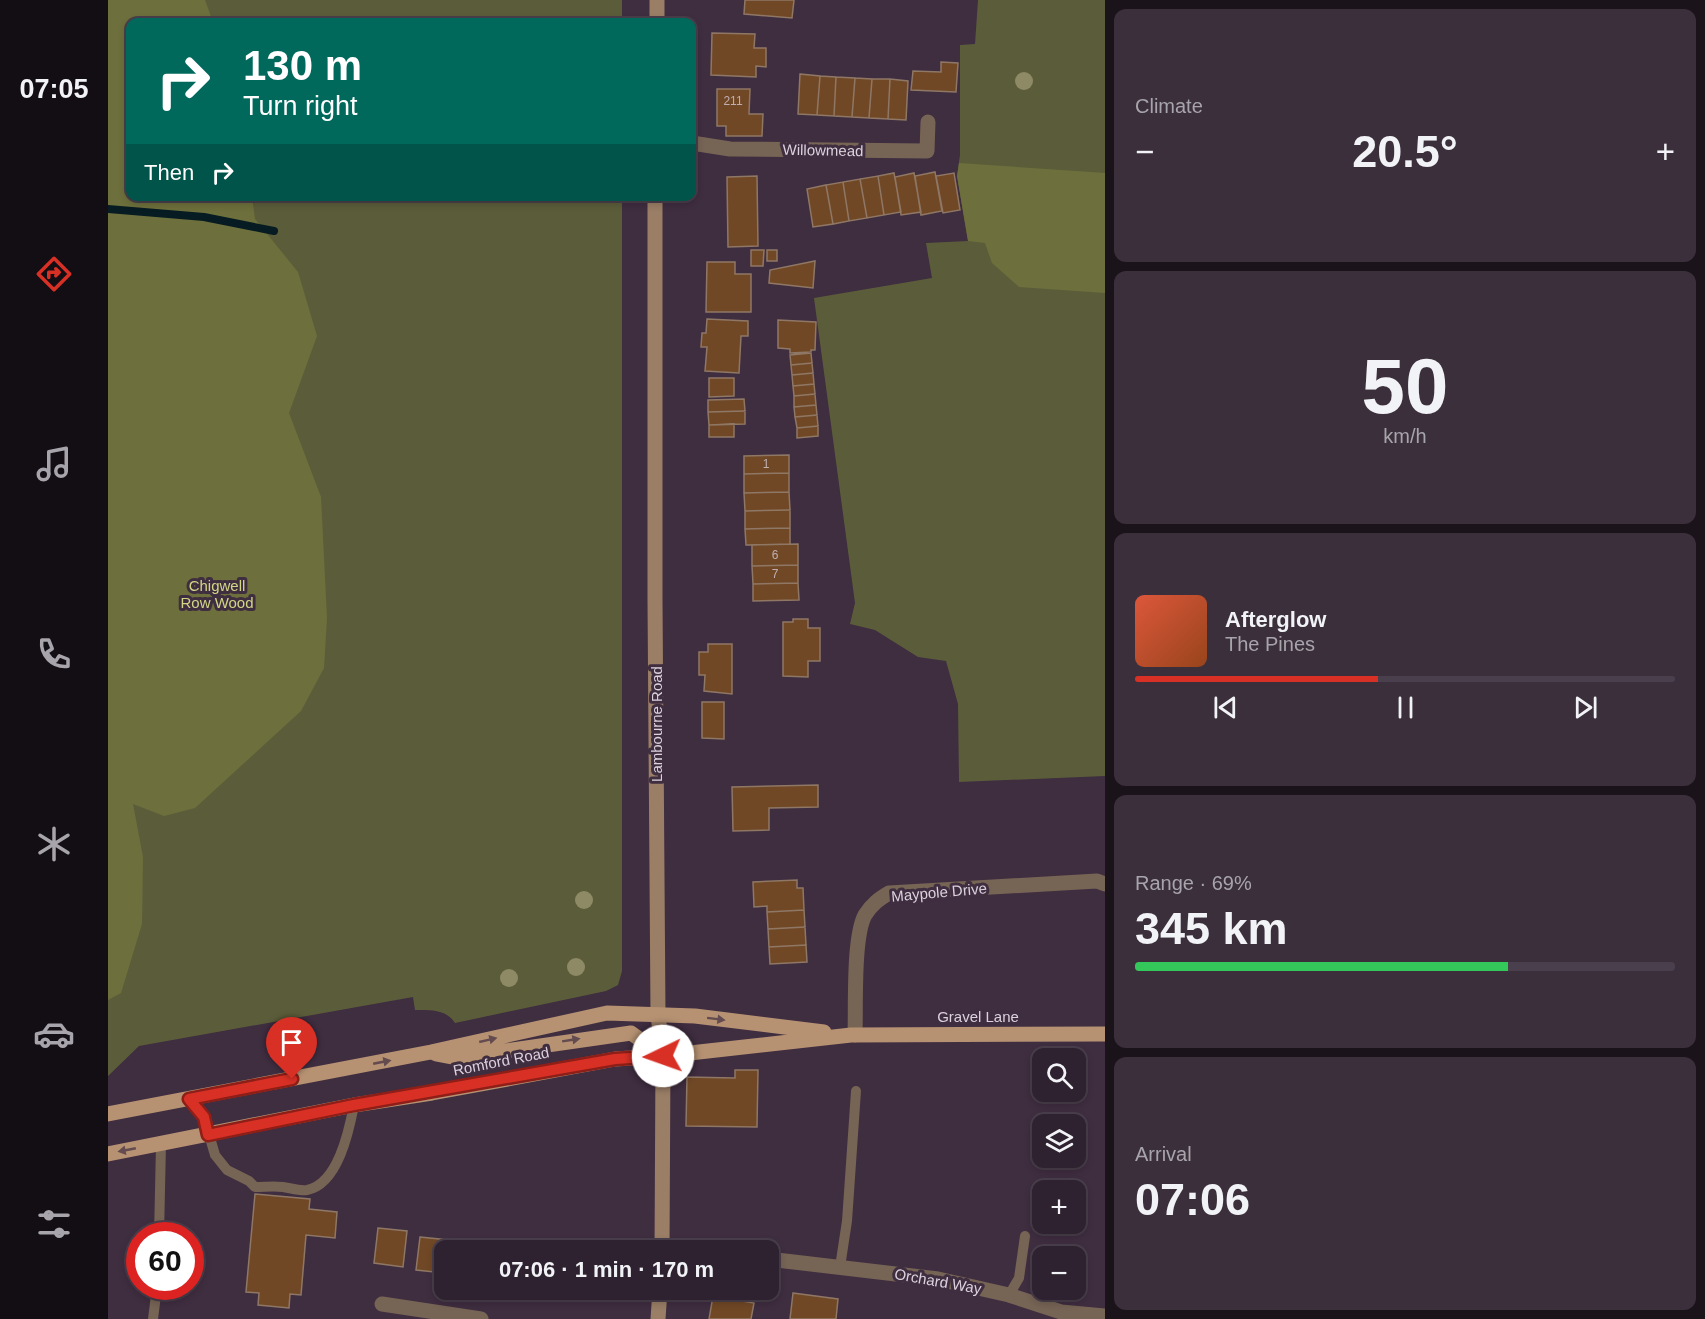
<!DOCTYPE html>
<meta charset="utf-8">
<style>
:root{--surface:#2f2230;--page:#3b2f3c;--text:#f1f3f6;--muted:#a7a4ab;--line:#4a3f4c;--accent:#d93025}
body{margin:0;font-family:Helvetica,sans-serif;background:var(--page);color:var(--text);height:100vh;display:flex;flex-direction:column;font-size:22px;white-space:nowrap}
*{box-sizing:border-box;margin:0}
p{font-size:20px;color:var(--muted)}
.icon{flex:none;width:33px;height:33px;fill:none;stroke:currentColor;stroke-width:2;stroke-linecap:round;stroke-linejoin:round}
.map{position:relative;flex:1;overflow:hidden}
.drawer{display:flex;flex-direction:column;gap:9px;padding:9px;background:#1a131a;width:600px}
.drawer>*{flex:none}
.hud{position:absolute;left:18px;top:18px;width:570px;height:183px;border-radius:12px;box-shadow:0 3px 9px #0003,0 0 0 2px var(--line);background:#00695c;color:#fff;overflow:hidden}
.buttons{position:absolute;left:924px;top:1048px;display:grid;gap:12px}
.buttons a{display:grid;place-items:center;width:54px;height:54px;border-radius:12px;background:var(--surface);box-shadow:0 3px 9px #0003,0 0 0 2px var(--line);font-size:30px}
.speed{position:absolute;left:18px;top:1222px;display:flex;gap:12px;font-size:30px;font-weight:700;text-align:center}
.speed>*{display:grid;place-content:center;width:78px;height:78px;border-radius:50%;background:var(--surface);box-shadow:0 3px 9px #0003,0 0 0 2px var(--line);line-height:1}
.speed .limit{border:9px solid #d22;background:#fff;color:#111}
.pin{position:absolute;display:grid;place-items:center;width:51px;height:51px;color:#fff;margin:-62px -26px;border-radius:50% 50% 50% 0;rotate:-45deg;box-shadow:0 0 6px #0007}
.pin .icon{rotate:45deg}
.me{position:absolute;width:66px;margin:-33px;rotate:267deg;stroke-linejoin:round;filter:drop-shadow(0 0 4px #0008)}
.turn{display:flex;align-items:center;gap:21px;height:126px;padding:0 18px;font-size:27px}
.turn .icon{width:78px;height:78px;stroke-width:2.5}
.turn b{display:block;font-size:42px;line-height:51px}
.then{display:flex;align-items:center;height:57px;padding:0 18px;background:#0003;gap:12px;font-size:22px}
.big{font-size:45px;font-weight:800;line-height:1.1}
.drawer .card{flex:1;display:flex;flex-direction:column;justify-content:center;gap:9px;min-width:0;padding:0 21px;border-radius:12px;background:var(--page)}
.drawer .dial{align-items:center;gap:0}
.dial b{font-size:78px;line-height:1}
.song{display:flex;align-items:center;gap:18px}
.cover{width:72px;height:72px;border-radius:9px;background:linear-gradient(135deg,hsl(10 70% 55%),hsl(20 70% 35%))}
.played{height:6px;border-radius:3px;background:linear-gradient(90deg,var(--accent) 45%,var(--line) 45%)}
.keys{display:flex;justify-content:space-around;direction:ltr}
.heat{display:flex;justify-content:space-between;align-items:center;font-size:33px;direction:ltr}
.charge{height:9px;border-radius:4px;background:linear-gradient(90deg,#34c759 69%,var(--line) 0)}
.trip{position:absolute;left:326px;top:1240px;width:345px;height:60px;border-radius:12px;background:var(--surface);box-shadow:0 3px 9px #0003,0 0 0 2px var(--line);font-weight:800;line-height:60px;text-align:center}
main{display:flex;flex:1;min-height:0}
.tabs{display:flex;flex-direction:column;width:108px;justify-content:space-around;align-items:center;background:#130e13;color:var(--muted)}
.tabs .icon{width:42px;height:42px}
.tabs .on{color:var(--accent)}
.tabs b{font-size:27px;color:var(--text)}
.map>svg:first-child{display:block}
.green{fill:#5b5d3a}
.forest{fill:#6d703c}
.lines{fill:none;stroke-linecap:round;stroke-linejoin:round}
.stream{stroke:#071c22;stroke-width:8}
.building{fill:#704826;stroke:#8f7765;stroke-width:1.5}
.lane{stroke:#766455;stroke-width:10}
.street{stroke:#766455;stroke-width:15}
.secondary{stroke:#9a7e66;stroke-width:15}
.primary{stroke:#b69272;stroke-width:15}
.tree{fill:#8f8a66}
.oneway{fill:#634b4f}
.route-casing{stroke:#8d1f18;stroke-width:15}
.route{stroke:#d93025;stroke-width:10}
.labels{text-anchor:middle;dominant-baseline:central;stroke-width:6;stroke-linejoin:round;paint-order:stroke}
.number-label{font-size:12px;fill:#c1afaf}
.street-label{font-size:15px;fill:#dcd1dd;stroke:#3f2d40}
.park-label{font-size:15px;fill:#d1d685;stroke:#3f2d40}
</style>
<main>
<nav class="tabs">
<b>07:05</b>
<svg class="icon on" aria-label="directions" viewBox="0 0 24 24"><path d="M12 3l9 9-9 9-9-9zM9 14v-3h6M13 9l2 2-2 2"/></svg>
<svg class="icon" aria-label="music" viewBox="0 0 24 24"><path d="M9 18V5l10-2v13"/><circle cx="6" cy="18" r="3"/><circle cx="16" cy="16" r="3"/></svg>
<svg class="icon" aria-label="phone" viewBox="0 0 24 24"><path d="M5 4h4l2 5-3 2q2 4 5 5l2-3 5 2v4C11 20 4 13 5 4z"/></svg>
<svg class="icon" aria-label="climate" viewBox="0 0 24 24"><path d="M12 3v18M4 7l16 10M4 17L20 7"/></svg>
<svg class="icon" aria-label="car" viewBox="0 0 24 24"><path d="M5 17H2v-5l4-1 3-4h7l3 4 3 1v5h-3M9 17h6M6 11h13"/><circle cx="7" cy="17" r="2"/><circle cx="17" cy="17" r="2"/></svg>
<svg class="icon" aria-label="filters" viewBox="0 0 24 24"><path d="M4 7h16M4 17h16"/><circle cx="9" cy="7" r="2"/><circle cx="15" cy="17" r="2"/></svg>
</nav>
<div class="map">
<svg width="997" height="1319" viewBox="0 0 997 1319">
<rect width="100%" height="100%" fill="#3f2d40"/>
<!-- green -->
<path class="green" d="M 0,0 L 514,0 L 514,22 L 22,22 L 22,196 L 514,197 L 514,971 L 510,985 L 498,991 L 347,1023 C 338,1009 322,1010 307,1010 L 305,997 L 31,1046 L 0,1076 Z
M 870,0 L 997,0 L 997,776 L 851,782 L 850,704 L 838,661 L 810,657 L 767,630 L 742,624 L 747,603 L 706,298 L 824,278 L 818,243 L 860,241 L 849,176 L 852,155 L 852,45 L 867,44 Z"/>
<!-- forest -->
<path class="forest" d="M 0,0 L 97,0 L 105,22 L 22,22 L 22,196 L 144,197 L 147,219 L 190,272 L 209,336 L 181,413 L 213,497 L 219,618 L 216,668 L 193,711 L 87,808 L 56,816 L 25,804 L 35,857 L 34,924 L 13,993 L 0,1000 Z
M 851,163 L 997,173 L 997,293 L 911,287 L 884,263 L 877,243 L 860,241 L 849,176 Z"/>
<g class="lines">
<!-- stream -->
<path class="stream" d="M 0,209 L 96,217 L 166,231"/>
</g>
<!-- building -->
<path class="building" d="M 637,0 L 686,0 L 684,18 L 636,14 Z
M 604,33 L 647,34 L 646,48 L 658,48 L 658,67 L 648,66 L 648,77 L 603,75 Z
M 833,62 L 850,63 L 848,92 L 803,90 L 805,71 L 833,72 Z
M 692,74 L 712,76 L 709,115 L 690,114 Z
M 712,76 L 728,77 L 726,116 L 709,115 Z
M 728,77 L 747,78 L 744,117 L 726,116 Z
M 747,78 L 764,79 L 761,118 L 744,117 Z
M 764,79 L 782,79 L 780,119 L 761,118 Z
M 782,79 L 800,81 L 798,120 L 780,119 Z
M 609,89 L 642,89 L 641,114 L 655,114 L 654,136 L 618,136 L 618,126 L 609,126 Z
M 827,172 L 834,211 L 813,215 L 807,176 Z
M 786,173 L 793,212 L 776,215 L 770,176 Z
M 806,173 L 813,212 L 793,215 L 787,177 Z
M 846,173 L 852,210 L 835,213 L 828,176 Z
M 649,176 L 650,246 L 620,247 L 619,177 Z
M 770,176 L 776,215 L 759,218 L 752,179 Z
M 752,179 L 759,218 L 741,221 L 735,182 Z
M 735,182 L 741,221 L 725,224 L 718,185 Z
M 718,185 L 725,224 L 705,227 L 699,189 Z
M 643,250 L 656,250 L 655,266 L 643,266 Z
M 659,250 L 669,250 L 669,261 L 659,261 Z
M 707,261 L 705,288 L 661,283 L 662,270 Z
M 599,262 L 627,262 L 627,274 L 643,274 L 643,312 L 598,312 Z
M 599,319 L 640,321 L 640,336 L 633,336 L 631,373 L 597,371 L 599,347 L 593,347 L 594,333 L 598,333 Z
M 670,320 L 708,322 L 707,350 L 703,350 L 703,352 L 682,353 L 682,349 L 670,348 Z
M 703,353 L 704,363 L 683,365 L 682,355 Z
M 704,363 L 705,373 L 684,375 L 683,365 Z
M 705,373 L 706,384 L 685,386 L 684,375 Z
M 601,378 L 626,378 L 626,396 L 601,397 Z
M 706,384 L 707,394 L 686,396 L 685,386 Z
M 707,394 L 708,405 L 686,407 L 686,396 Z
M 636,399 L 637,411 L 600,412 L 600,400 Z
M 708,405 L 709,415 L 687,417 L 686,407 Z
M 637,411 L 637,424 L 601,425 L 600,412 Z
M 709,415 L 710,426 L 689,428 L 687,417 Z
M 626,424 L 626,437 L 601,437 L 601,425 Z
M 710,426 L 710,436 L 689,438 L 689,428 Z
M 681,455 L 681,473 L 636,474 L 636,456 Z
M 681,473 L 681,492 L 636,493 L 636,474 Z
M 681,492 L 682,510 L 637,511 L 636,493 Z
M 682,510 L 682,528 L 637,529 L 637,511 Z
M 682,528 L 682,544 L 638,545 L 637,529 Z
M 690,544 L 690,565 L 644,566 L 644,545 Z
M 690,565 L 690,583 L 645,584 L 644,566 Z
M 690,583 L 691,600 L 645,601 L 645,584 Z
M 685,619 L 700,619 L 700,628 L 712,628 L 712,661 L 700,661 L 700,677 L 675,676 L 675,622 L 685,622 Z
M 600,644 L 624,644 L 624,694 L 596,691 L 597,675 L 591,675 L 591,652 L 600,652 Z
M 594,702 L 616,702 L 616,739 L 594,738 Z
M 710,785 L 710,807 L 661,808 L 661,830 L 625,831 L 624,787 Z
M 689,880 L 689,888 L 695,888 L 696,910 L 659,912 L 659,906 L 646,907 L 645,882 Z
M 696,910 L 697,927 L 660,929 L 659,912 Z
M 697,927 L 698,945 L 661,947 L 660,929 Z
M 698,945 L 699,962 L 662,964 L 661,947 Z
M 627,1070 L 650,1070 L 649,1127 L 578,1126 L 579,1077 L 627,1078 Z
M 147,1194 L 202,1199 L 201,1209 L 229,1212 L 227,1238 L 198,1235 L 193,1295 L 182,1294 L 181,1308 L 150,1305 L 151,1293 L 138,1292 Z
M 270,1228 L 299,1231 L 295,1267 L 266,1263 Z
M 312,1237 L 341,1240 L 340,1251 L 336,1251 L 336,1273 L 308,1270 Z
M 428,1241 L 466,1246 L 466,1251 L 427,1251 Z
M 350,1242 L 378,1245 L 377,1251 L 349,1251 Z
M 389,1246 L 416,1249 L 416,1251 L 389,1251 Z
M 422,1290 L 460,1290 L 459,1298 L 421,1293 Z
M 461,1290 L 483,1290 L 482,1301 L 461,1298 Z
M 685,1293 L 730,1299 L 728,1319 L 682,1319 Z
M 605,1296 L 646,1303 L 643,1319 L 601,1319 Z"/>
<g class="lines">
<!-- lane -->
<path class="lane" d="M 81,1099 L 96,1117 L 107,1155 L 119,1170 L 141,1181 L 147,1187 C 157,1187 166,1186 175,1187 C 182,1188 192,1191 199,1190 C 230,1184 241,1131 246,1105
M 51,1236 L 53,1144
M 732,1267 L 739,1221 L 748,1091
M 901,1295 L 911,1278 L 917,1236
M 45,1319 L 49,1287"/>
<!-- street -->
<path class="street" d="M 584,143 L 622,149 L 819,151 L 820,122
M 747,1035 C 748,1006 745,937 757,915 C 764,904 771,899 781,893 L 989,881 L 997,884
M 660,1259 L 830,1279 L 901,1295 L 953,1312 L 997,1316
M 274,1304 L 373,1319"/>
<!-- secondary -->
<path class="secondary" d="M 549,22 L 549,0
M 547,196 L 547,600 L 550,1015 L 555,1056 L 554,1251
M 550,1319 L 552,1290"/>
<!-- primary -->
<path class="primary" d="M 328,1054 L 349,1058 L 523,1033 L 555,1056
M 0,1114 L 323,1052 L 499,1013 L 587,1016 L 716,1032
M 0,1154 L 246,1105 L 324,1093 L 507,1059 L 555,1056 L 743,1035 L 997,1034"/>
</g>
<!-- trees -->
<g class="tree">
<circle cx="916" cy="81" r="9"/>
<circle cx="476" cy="900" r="9"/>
<circle cx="468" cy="967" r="9"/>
<circle cx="401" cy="978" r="9"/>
</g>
<!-- one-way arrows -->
<defs><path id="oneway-solid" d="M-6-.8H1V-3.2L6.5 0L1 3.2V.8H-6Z" transform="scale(1.5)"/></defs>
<g class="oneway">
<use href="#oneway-solid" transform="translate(608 1019) rotate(7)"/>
<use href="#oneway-solid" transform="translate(380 1040) rotate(-13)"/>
<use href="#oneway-solid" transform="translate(463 1040) rotate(-9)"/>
<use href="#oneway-solid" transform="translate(274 1062) rotate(-11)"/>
<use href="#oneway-solid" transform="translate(19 1150) rotate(169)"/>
</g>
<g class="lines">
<!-- route casing -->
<g class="route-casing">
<path id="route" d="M 184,1079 L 81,1099 L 96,1117 L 100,1135 L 246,1105 L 507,1059 L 555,1056"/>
</g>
<!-- route -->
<use href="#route" class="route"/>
</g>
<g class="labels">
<!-- number labels -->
<g class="number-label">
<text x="625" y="101">211</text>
<text x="658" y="464">1</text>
<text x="667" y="555">6</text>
<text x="667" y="574">7</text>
</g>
<!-- street labels -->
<g class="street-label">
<text transform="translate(715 150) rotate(1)">Willowmead</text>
<text transform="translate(548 724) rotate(-90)">Lambourne Road</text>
<text transform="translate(831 892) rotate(-5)">Maypole Drive</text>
<text x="870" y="1016">Gravel Lane</text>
<text transform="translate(393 1061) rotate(-11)">Romford Road</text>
<text transform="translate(830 1281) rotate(10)">Orchard Way</text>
</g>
<!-- park labels -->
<g class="park-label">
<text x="109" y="585">Chigwell<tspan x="109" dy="17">Row Wood</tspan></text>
</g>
</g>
</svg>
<div class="buttons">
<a><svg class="icon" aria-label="search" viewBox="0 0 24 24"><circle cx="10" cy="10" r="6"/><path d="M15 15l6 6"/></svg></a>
<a><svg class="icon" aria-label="layers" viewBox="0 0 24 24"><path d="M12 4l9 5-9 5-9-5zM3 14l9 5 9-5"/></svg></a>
<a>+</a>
<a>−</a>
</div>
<div class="speed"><div class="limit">60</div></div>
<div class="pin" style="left:184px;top:1079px;background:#d93025"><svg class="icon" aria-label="arrive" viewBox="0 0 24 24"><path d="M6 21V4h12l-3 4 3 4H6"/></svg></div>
<svg class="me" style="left:555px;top:1056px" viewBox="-20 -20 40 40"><circle r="19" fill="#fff"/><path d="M0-13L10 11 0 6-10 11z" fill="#d93025"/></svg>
<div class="trip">07:06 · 1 min · 170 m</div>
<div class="hud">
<div class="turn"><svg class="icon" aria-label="right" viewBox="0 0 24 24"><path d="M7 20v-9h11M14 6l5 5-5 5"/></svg><div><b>130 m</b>Turn right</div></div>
<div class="then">Then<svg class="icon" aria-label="right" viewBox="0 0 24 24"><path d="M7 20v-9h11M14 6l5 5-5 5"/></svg></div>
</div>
</div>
<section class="drawer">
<div class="card"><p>Climate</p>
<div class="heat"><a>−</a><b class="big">20.5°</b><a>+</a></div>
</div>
<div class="card dial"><b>50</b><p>km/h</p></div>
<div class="card">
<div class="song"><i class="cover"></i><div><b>Afterglow</b><p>The Pines</p></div></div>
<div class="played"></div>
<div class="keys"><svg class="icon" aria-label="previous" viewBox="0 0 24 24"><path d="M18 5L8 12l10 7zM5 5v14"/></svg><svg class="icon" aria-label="pause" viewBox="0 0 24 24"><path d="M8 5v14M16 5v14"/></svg><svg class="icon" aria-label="next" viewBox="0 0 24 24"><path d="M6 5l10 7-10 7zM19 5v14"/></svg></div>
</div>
<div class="card"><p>Range · 69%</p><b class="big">345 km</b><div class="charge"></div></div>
<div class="card"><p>Arrival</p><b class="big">07:06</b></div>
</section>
</main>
